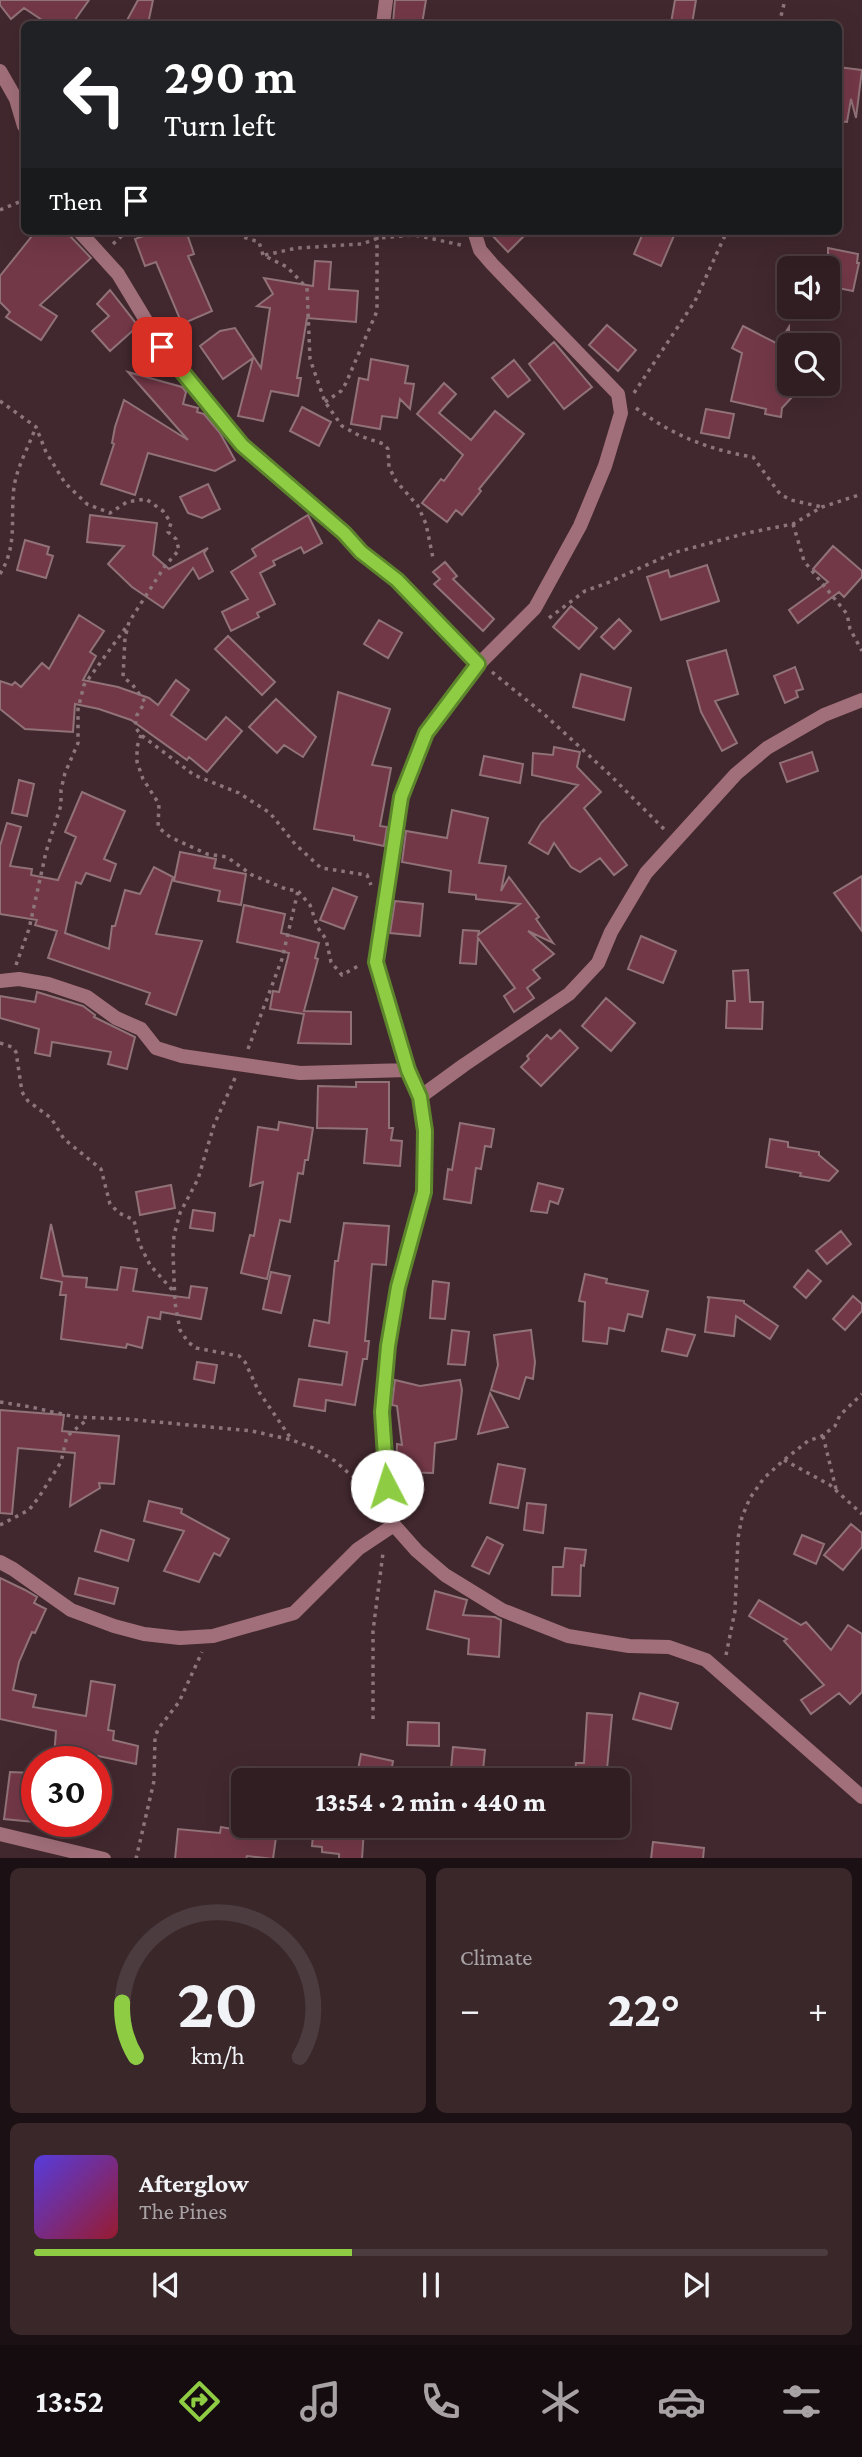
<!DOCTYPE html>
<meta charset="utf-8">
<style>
:root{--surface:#311e22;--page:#39272a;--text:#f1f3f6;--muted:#a8a2a5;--line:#4c3c40;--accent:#8ecd43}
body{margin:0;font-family:"Crimson Pro",serif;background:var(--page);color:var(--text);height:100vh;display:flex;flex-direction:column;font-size:26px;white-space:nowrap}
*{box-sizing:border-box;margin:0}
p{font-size:23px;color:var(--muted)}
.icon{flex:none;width:38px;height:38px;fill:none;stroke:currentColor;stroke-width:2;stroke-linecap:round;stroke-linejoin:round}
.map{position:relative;height:1858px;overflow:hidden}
.drawer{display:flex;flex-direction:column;gap:10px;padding:10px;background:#1b1013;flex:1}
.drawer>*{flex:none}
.hud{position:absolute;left:21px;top:21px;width:821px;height:214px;border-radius:10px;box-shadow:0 7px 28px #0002,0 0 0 2px var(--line);background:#202124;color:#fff;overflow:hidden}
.fabs{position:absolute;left:777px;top:256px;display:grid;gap:14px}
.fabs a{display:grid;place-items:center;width:63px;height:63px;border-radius:10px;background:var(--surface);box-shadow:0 7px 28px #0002,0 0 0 2px var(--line);font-size:35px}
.speed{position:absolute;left:21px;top:1746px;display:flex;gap:14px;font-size:35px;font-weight:700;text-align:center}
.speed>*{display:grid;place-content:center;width:91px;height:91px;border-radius:50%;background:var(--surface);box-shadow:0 7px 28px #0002,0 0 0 2px var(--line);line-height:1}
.speed .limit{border:10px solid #d22;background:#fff;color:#111}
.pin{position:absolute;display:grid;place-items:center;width:60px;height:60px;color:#fff;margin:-30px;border-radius:14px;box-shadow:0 4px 10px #0006}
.me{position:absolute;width:77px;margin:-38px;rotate:355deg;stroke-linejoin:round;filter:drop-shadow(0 0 5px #0008)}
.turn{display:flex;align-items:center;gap:24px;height:147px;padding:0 28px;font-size:32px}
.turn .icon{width:91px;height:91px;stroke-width:2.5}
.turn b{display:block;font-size:49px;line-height:60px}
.then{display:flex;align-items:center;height:66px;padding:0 28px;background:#0003;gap:14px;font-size:26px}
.big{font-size:52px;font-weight:800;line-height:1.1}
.drawer .widget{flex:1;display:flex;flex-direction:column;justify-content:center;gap:10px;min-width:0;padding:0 24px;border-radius:10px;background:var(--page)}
.drawer .dial{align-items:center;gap:0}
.dial svg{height:182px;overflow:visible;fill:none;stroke:var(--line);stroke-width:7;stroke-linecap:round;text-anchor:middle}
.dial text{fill:var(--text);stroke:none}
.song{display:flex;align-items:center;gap:21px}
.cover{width:84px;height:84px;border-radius:10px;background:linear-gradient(135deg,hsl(250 70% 55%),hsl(350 70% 35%))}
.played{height:7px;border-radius:4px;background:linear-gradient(90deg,var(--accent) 40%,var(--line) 40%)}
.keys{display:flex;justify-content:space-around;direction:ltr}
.heat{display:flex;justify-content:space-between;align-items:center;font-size:38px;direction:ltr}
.drawer .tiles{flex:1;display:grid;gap:10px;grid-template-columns:1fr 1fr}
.widget:last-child{grid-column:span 2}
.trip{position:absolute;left:231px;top:1768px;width:399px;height:70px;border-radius:10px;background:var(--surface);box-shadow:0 7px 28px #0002,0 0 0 2px var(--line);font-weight:800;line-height:70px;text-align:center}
.dock{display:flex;height:112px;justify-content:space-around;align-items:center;background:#140c0e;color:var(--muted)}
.dock .icon{width:49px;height:49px}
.dock .selected{color:var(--accent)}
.dock b{font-size:32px;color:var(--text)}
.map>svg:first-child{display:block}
.building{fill:#733848;stroke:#907278;stroke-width:2}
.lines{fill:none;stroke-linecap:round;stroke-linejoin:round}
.path{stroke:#8c767b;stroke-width:3.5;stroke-dasharray:3.5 5;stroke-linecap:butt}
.minor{stroke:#a16f7a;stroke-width:14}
.route-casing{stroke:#5c852c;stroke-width:18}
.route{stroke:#8ecd43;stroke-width:12}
</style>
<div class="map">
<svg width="862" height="1859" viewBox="0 0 862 1859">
<rect width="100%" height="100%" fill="#41282e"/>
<!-- building -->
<path class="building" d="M 0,0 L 89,0 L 72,24 L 48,24 L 24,8 L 11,19 L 0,5 Z
M 138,0 L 153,0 L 148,24 L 125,24 Z
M 395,0 L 426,0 L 422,24 L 393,23 Z
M 675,0 L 696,0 L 692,24 L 671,23 Z
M 838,67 L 862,70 L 856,118 L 851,99 L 847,122 L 838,121 Z
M 36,231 L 63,231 L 72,238 L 91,258 L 40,305 L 57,316 L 41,340 L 6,317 L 10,312 L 0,302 L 0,276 Z
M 157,231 L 186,231 L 194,254 L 188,256 L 212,311 L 182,324 L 156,262 L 145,266 L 135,239 Z
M 488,231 L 529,231 L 508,252 Z
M 644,231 L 676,231 L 661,266 L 634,254 Z
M 828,248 L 858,254 L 857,263 L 859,263 L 853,291 L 828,286 Z
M 315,261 L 331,262 L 329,289 L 358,291 L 356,322 L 307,318 L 297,378 L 301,378 L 298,396 L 271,391 L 263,421 L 238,416 L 253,358 L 223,379 L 200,346 L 220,331 L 235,328 L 261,368 L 270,308 L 257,306 L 273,294 L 264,278 L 313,286 Z
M 110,290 L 138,326 L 110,351 L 92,331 L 109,316 L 97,304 Z
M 607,325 L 636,350 L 618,371 L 589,345 Z
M 743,326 L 778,344 L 789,327 L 789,383 L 805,383 L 782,408 L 781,417 L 765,414 L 766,409 L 731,401 L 742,353 L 732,348 Z
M 554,342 L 592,387 L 564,409 L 529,364 Z
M 371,359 L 408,366 L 405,383 L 414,384 L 410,409 L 400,399 L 397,418 L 382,416 L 380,429 L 351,424 L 359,378 L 368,380 Z
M 514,360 L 530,380 L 508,397 L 492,378 Z
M 128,372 L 182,387 L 186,392 L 183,404 L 198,408 L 197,412 L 204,414 L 220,433 L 235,460 L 215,471 L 148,453 L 135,495 L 101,484 L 114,444 L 112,443 L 115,427 L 124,400 L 188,440 Z
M 444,383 L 456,394 L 439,413 L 471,440 L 495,411 L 524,434 L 479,489 L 481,491 L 462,515 L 456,510 L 447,522 L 422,503 L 441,479 L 444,481 L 463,455 L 417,414 Z
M 302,407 L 331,422 L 319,446 L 290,431 Z
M 706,409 L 734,414 L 729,438 L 701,433 Z
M 208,484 L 220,509 L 202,518 L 188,513 L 180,497 Z
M 90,515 L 157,523 L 153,555 L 169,569 L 208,548 L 204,553 L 213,571 L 199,579 L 193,568 L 163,608 L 132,587 L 108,564 L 124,546 L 87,542 Z
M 308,515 L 322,543 L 304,553 L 301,547 L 273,561 L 275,565 L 260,573 L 275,604 L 257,613 L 259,617 L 231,631 L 222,612 L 248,599 L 231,572 L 256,556 L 252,549 Z
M 25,540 L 49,547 L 47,554 L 53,556 L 46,578 L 17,570 Z
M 833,546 L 862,571 L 862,577 L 844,597 L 839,592 L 798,623 L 789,610 L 828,582 L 813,569 Z
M 445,562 L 457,576 L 453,579 L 494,619 L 483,631 L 434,584 L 440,579 L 433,572 Z
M 707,565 L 719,601 L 661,620 L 647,577 L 668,570 L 670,577 Z
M 571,606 L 597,628 L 579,649 L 553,627 Z
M 79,615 L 104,631 L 90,652 L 96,656 L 83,680 L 118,687 L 149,698 L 158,705 L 176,680 L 189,690 L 171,715 L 206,740 L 226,717 L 242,731 L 207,772 L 189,757 L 187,760 L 131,720 L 99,709 L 75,704 L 73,732 L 25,729 L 0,709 L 0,681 L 12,685 L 15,682 L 21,687 L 42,663 L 49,669 Z
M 619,619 L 631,631 L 614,649 L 601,637 Z
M 379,620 L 402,633 L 388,658 L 364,644 Z
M 228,636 L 275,682 L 262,695 L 215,649 Z
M 726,650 L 738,694 L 715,701 L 737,743 L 722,751 L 701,712 L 687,661 Z
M 795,667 L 803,689 L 796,691 L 798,697 L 785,703 L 774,676 Z
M 581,674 L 631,688 L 624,720 L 573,707 Z
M 338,692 L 390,709 L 372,765 L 391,768 L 380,826 L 387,827 L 384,846 L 354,840 L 354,836 L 314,829 Z
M 276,699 L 316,737 L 303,757 L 284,745 L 277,753 L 249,727 Z
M 554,747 L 580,752 L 577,767 L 601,792 L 584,808 L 627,865 L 614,875 L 600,858 L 580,872 L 571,867 L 554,843 L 548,854 L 529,843 L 541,823 L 578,785 L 532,775 L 533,753 L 553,755 Z
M 812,752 L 818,771 L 787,782 L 780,763 Z
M 484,756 L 523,764 L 520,783 L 480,775 Z
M 19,780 L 34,784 L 27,816 L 12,813 Z
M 82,792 L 125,811 L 104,859 L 116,864 L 110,881 L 86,873 L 81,884 L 76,882 L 65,933 L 109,949 L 112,926 L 115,926 L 125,890 L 140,894 L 154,867 L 173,877 L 156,934 L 202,941 L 176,1015 L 146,1004 L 150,993 L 48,958 L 57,931 L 35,925 L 37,920 L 0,914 L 0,846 L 7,823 L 21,827 L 10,866 L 32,869 L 31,875 L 58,880 L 76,837 L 65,832 Z
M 452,810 L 488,818 L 479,863 L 506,866 L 501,891 L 509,877 L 539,917 L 536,919 L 553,943 L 528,931 L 554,954 L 533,970 L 540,978 L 527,988 L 534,998 L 514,1012 L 504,996 L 515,988 L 478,938 L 476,964 L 460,963 L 463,930 L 479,931 L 478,935 L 520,904 L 476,899 L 476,895 L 449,892 L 451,871 L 402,862 L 406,831 L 447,838 Z
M 180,852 L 216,859 L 214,868 L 246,874 L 241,905 L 218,901 L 220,891 L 174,881 Z
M 862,876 L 862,931 L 834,893 Z
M 333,888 L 357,897 L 344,929 L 320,920 Z
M 395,901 L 423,904 L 420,936 L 390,933 Z
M 244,905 L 285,914 L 281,933 L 319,943 L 315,958 L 318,959 L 304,1011 L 351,1012 L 351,1044 L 298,1043 L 304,1014 L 270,1009 L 273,991 L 279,992 L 289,953 L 237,942 Z
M 641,936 L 676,951 L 663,983 L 628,969 Z
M 748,970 L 750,1002 L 763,1002 L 762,1029 L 726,1028 L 727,1001 L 735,1001 L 733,971 Z
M 37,992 L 83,1006 L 95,1015 L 94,1017 L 135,1037 L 127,1069 L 108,1064 L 111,1052 L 52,1042 L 50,1056 L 35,1053 L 39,1029 L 0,1018 L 0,996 L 35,1002 Z
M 606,998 L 635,1023 L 611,1051 L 582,1026 Z
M 560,1030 L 578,1048 L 541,1086 L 521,1067 L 529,1059 L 527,1056 L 547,1035 L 551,1039 Z
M 356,1082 L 389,1082 L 389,1128 L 393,1128 L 391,1140 L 402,1141 L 400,1166 L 364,1163 L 367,1129 L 317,1128 L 318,1086 L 356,1087 Z
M 279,1122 L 313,1128 L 308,1160 L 305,1160 L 303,1174 L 298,1173 L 290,1222 L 280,1220 L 267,1279 L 241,1273 L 250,1235 L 254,1236 L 263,1182 L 250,1186 L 258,1127 L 278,1130 Z
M 460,1123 L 494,1129 L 491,1147 L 485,1146 L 481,1169 L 476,1168 L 471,1203 L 444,1199 L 448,1169 L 452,1170 Z
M 770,1139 L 788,1142 L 788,1147 L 819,1152 L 819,1155 L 838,1171 L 829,1181 L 800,1176 L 801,1173 L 766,1167 Z
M 538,1183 L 563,1189 L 558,1204 L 550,1201 L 547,1213 L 531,1211 Z
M 171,1185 L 175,1208 L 140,1215 L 136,1192 Z
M 193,1210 L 215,1213 L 213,1231 L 190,1228 Z
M 344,1223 L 389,1226 L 386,1265 L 372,1264 L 365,1341 L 369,1341 L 367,1359 L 363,1359 L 355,1405 L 326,1400 L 325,1411 L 294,1406 L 299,1379 L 342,1385 L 347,1352 L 309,1346 L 314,1320 L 329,1323 L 335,1261 L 338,1261 Z
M 51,1224 L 63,1276 L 87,1278 L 86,1287 L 117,1290 L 121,1267 L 137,1269 L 133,1291 L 189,1298 L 191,1286 L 207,1288 L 201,1319 L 161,1312 L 160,1319 L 148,1317 L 142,1348 L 127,1344 L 126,1348 L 61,1339 L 66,1295 L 60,1295 L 62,1282 L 41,1278 Z
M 841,1231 L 851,1244 L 827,1264 L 816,1251 Z
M 808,1270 L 821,1281 L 806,1298 L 794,1287 Z
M 271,1272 L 290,1276 L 281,1313 L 263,1309 Z
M 585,1274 L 607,1279 L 606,1283 L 648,1291 L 642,1317 L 628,1314 L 624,1331 L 609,1328 L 607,1344 L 583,1341 L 585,1302 L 579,1301 Z
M 433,1281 L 449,1283 L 445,1319 L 430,1318 Z
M 853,1296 L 862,1304 L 862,1311 L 845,1330 L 833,1319 Z
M 707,1297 L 744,1301 L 744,1303 L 778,1326 L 770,1339 L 736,1316 L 734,1336 L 705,1332 L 709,1298 Z
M 667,1329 L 695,1335 L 687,1356 L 662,1351 Z
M 452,1330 L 469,1332 L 465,1365 L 448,1364 Z
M 531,1330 L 535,1362 L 533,1379 L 526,1377 L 519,1399 L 491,1390 L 498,1365 L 494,1335 Z
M 197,1362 L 217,1365 L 214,1383 L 194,1379 Z
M 395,1380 L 420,1386 L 460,1380 L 462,1390 L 456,1439 L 435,1443 L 433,1473 L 396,1472 L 397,1444 L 402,1445 L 397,1406 L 392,1405 Z
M 490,1393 L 508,1427 L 478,1434 L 484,1413 Z
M 0,1410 L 64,1415 L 62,1431 L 119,1436 L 114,1484 L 99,1483 L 100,1488 L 70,1506 L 75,1453 L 18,1448 L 12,1514 L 0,1513 Z
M 498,1464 L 525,1469 L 518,1508 L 490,1503 Z
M 149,1501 L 182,1509 L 181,1513 L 229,1539 L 220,1556 L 214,1553 L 199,1582 L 164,1571 L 184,1531 L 144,1521 Z
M 527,1503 L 546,1505 L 543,1533 L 524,1530 Z
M 851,1524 L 862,1533 L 862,1547 L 843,1570 L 824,1555 Z
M 101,1530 L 134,1540 L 128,1561 L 95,1551 Z
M 802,1535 L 824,1544 L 816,1564 L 794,1554 Z
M 487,1537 L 503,1545 L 489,1574 L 472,1566 Z
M 565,1548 L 586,1550 L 584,1566 L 581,1565 L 580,1596 L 552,1595 L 553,1567 L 563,1567 Z
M 0,1578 L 25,1590 L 37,1597 L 34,1603 L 46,1609 L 35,1633 L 32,1632 L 19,1662 L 13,1690 L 36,1695 L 33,1707 L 86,1716 L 91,1681 L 115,1685 L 108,1730 L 114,1731 L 113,1740 L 138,1746 L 136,1764 L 98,1756 L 98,1760 L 54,1756 L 56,1731 L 0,1719 Z
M 79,1578 L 118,1588 L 114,1604 L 75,1594 Z
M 435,1591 L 467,1600 L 463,1615 L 495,1617 L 501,1620 L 499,1657 L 468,1654 L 469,1639 L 427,1629 Z
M 759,1600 L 801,1625 L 806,1622 L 831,1650 L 848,1625 L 862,1634 L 862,1692 L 850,1704 L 839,1693 L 811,1714 L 801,1700 L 824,1685 L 784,1641 L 787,1639 L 749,1616 Z
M 640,1693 L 678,1703 L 671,1729 L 633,1719 Z
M 587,1713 L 612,1715 L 606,1780 L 574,1780 L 576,1763 L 584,1763 Z
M 408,1722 L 439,1723 L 439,1746 L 407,1745 Z
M 453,1747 L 485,1750 L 482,1780 L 450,1780 Z
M 361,1754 L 393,1761 L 390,1780 L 356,1780 Z
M 10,1772 L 33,1773 L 33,1795 L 37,1796 L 37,1815 L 35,1815 L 34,1822 L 4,1819 Z
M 314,1825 L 364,1829 L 362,1859 L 339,1859 L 339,1854 L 322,1852 L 322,1847 L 312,1846 Z
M 221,1827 L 276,1837 L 273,1859 L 247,1856 L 246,1859 L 175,1859 L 178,1829 L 220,1833 Z
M 653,1842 L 704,1848 L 703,1859 L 651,1859 Z"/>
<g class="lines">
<!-- path -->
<path class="path" d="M 779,24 L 785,0
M 0,210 L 24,200
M 239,231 L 243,237 L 259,242 L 263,255 L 287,267 L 307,288 L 310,359 L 325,402 L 342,426 L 360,436 L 384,444 L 388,449 L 389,467 L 396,481 L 418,506 L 426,524 L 433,558
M 113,244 L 127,231
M 265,255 L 297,248 L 362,244 L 378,238 L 415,235 L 461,245
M 634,393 L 695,301 L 727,231
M 0,401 L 36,427 L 46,452 L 65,483 L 87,504 L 110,513 L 127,502 L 146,499 L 163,511 L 171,523 L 168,532 L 176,539 L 179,550 L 165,566 L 129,622 L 125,638 L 123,677 L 132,684 L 145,702 L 137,715 L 135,727 L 141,735 L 194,775 L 239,793 L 270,813 L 295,844 L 321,868 L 367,875 L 371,885
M 325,402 L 341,391 L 346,383 L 377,311 L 377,231
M 636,408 C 672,435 709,450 753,457 L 780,494 L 791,500 L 822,507
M 793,524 L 804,561 L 847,614 L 850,629 L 862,651
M 0,574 C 18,545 10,519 14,487 C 17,467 28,448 35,429
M 549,618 L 585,591 L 607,583 L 673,553 L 747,533 L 793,524 L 822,507 L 862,494
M 492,672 L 545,715 L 608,773 L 664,829
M 141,735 L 137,747 L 137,762 L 143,779 L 159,804 L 158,827 L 170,837 L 207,854 L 227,857 L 252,875 L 286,889 L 298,891 L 310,905 L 318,928 L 326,939 L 331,962 L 342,975 L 360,965
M 16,965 L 29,929 L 46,852 L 61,805 L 61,790 L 65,773 L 78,743 L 78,709 L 84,685 L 127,626
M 0,1043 L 12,1047 L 16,1052 L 22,1092 L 28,1101 L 51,1118 L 64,1139 L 101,1169 L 110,1204 L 119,1213 L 134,1220 L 139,1243 L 150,1265 L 175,1293
M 248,1049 L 282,959 L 298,891
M 235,1078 L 214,1125 L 198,1179 L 180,1213 L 174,1235 L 173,1253 L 175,1303 L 180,1330 L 188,1342 L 196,1348 L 239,1356 L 245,1362 L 259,1392 L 292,1440
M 0,1402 L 31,1407 L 75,1417 L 126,1419 L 252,1431 L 292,1440 L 313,1448 L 335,1461 L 370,1492
M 823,1436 L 836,1489
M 784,1460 L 830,1485 L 862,1514
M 0,1525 L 29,1510 L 39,1497 L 61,1462 L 67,1436 L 88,1419
M 726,1655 L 735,1611 L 738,1538 L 742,1517 L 750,1498 L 764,1478 L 784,1460 L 808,1441 L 822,1436 L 835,1426 L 840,1415 L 862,1394
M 373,1719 L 373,1631 L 383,1553
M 136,1859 L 154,1781 L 155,1738 L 158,1729 L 179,1702 L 202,1652"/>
<!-- minor -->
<path class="minor" d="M 383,24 L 386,0
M 0,71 L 16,99 L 24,126
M 79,231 L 118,274 L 162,347 L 242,445 L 343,533 L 361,552 L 397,580 L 478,665
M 474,231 L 480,250 L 492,264 L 618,394 L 621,413 L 605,466 L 580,526 L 535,608 L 478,665 L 426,734 L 401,797 L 376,963 L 408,1070 L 420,1097 L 425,1131 L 424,1192 L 398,1287 L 388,1346 L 382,1412 L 389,1509 L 394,1525 L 417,1551 L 445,1575 L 502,1610 L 568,1636 L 629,1646 L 669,1647 L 706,1660 L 862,1797
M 0,981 L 19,979 L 48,984 L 87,997 L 116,1018 L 141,1029 L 156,1048 L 182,1056 L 300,1073 L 408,1070
M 420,1097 L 464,1065 L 569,994 L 598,963 L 611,932 L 646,873 L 736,774 L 767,748 L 824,715 L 862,700
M 0,1562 L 13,1569 L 71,1610 L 114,1626 L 144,1634 L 180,1638 L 213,1636 L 294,1613 L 358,1549 L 394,1525
M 0,1834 L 104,1859"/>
</g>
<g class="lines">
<!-- route casing -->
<g class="route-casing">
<path id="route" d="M 162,347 L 242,445 L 344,533 L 361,552 L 397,580 L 478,664 L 426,733 L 401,797 L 376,962 L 408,1070 L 420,1097 L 425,1131 L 424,1192 L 398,1287 L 388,1346 L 382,1412 L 387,1486"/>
</g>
<!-- route -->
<use href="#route" class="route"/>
</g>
</svg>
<div class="fabs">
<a><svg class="icon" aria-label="sound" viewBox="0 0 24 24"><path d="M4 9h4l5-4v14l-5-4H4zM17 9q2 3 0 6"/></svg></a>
<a><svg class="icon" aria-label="search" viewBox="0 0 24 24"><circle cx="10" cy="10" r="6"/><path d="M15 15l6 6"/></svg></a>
</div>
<div class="speed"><div class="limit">30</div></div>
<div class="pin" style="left:162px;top:347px;background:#d93025"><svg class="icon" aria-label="arrive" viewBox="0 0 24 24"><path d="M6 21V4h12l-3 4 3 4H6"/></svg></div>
<svg class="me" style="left:387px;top:1486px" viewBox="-20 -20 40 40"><circle r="19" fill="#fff"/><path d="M0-13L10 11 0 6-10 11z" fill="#8ecd43"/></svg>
<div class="trip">13:54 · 2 min · 440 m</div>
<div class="hud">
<div class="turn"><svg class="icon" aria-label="left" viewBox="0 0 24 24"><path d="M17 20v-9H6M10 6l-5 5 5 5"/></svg><div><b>290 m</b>Turn left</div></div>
<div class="then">Then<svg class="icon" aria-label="arrive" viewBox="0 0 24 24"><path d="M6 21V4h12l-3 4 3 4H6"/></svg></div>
</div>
</div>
<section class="drawer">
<div class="tiles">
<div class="widget dial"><svg viewBox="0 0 100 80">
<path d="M14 69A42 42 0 1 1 86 69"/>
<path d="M14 69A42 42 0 0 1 8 45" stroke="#8ecd43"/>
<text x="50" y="56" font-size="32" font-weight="700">20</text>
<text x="50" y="72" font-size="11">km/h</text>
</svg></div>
<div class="widget"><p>Climate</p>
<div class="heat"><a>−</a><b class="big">22°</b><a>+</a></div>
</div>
<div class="widget">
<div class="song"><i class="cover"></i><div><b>Afterglow</b><p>The Pines</p></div></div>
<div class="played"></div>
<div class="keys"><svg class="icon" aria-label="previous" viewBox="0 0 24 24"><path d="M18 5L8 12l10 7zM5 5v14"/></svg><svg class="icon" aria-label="pause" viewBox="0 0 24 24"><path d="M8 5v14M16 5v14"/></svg><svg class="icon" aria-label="next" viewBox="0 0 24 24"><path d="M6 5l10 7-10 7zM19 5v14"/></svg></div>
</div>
</div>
</section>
<nav class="dock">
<b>13:52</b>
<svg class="icon selected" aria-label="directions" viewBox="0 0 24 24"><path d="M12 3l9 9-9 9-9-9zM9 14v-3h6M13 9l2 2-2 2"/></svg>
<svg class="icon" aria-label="music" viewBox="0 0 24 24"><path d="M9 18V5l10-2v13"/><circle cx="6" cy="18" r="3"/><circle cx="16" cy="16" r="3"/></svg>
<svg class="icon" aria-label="phone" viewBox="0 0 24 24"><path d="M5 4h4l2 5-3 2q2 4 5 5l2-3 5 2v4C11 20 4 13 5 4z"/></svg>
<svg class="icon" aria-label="climate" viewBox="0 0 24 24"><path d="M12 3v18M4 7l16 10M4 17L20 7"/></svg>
<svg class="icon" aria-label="car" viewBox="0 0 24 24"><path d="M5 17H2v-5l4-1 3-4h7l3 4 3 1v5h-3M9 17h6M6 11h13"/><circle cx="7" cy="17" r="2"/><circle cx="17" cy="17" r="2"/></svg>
<svg class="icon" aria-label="filters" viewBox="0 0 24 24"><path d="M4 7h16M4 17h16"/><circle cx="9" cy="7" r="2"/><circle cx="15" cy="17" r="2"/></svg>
</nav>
